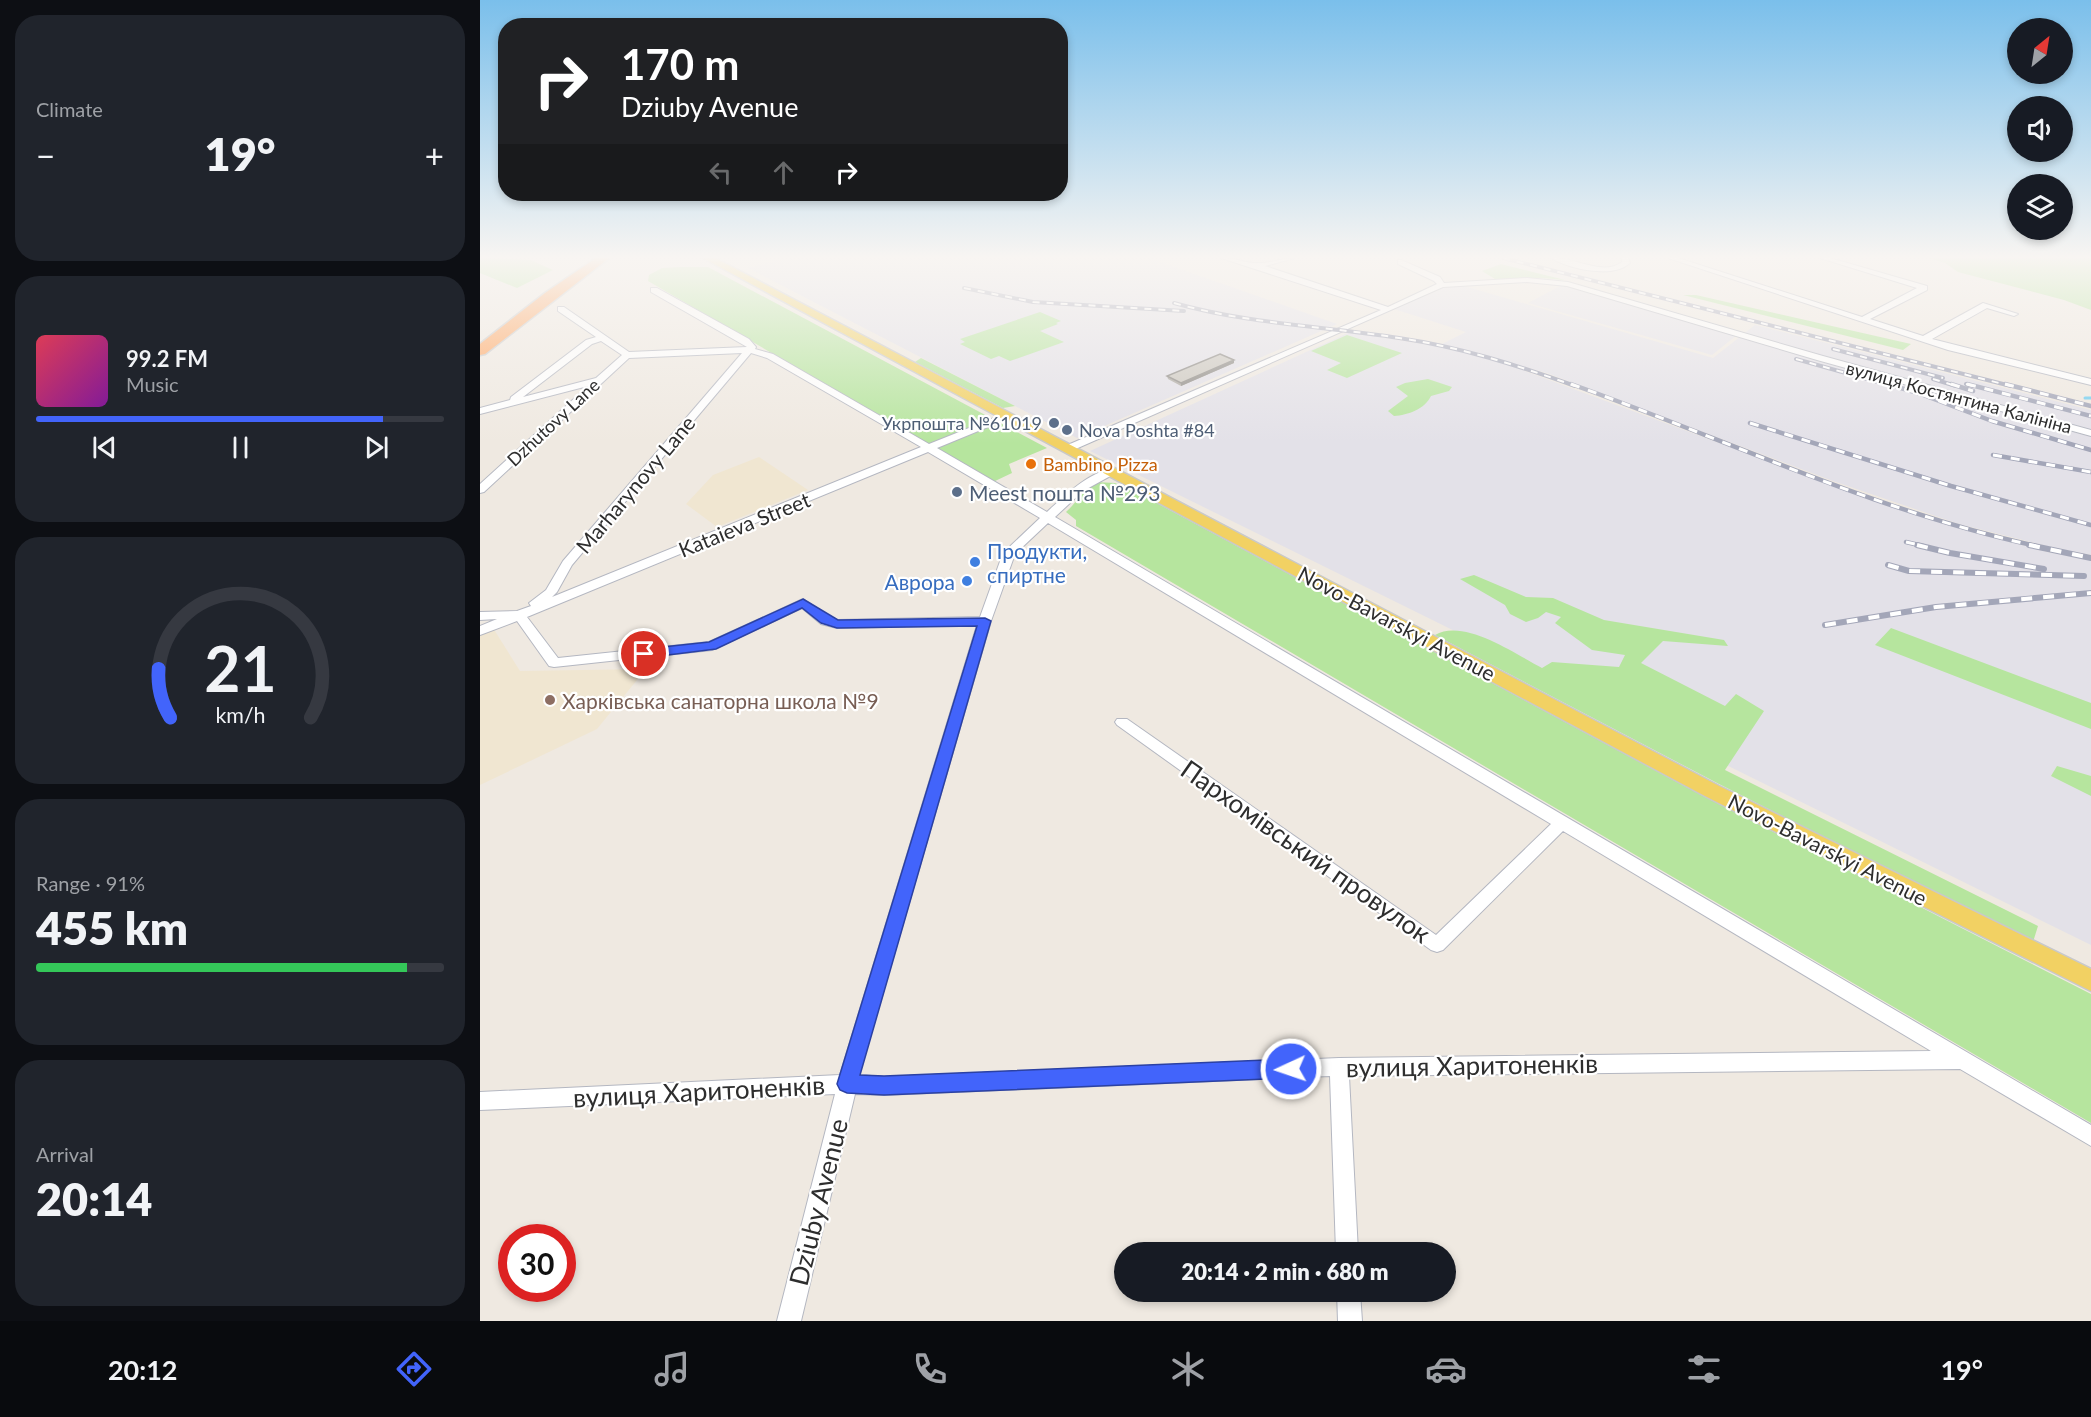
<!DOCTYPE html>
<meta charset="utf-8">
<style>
:root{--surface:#171b24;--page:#20242c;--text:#f1f3f6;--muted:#9ea1a6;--line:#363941;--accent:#4264fb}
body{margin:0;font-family:Lato,sans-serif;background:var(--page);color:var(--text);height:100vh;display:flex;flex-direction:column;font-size:22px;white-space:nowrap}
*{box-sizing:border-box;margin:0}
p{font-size:20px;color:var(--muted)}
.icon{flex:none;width:33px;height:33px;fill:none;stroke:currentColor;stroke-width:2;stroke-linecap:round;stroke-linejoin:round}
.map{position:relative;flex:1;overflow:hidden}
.drawer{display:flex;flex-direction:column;gap:15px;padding:15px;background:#0d0f14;width:480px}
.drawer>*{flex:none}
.hud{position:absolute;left:18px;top:18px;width:570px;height:183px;border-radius:24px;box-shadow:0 3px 9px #0003;background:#202124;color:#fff;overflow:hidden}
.needle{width:39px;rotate:30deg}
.buttons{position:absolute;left:1527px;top:18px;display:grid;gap:12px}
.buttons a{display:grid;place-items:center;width:66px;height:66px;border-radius:50%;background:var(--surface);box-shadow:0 3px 9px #0003;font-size:30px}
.speed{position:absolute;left:18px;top:1224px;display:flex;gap:12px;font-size:30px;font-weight:700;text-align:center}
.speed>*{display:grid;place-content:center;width:78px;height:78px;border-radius:50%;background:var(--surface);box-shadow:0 3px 9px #0003;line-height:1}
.speed .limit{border:9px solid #d22;background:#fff;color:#111}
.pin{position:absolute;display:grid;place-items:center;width:51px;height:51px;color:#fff;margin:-26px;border:3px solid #fff;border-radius:50%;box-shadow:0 2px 6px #0007}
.me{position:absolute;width:66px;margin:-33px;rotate:267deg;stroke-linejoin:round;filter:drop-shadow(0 0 4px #0008)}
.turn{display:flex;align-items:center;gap:21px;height:126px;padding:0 24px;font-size:27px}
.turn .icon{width:78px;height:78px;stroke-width:2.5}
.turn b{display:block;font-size:42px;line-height:51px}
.lanes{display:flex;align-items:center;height:57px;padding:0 24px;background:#0003;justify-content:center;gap:30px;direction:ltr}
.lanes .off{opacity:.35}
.big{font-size:45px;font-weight:800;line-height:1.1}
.drawer .tile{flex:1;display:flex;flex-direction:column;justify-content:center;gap:9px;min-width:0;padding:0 21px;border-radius:24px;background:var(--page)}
.drawer .dial{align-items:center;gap:0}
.dial svg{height:156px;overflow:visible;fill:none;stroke:var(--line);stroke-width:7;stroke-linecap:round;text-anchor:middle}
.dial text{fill:var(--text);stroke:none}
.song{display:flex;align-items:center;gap:18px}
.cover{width:72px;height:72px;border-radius:9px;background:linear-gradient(135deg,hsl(350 70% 55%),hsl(290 70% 35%))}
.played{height:6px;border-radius:3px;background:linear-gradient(90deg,var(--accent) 85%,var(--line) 85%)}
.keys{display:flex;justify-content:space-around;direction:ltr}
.heat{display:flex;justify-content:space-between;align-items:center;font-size:33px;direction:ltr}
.charge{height:9px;border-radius:4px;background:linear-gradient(90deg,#34c759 91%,var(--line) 0)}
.trip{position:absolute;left:634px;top:1242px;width:342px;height:60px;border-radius:30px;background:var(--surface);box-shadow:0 3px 9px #0003;font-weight:800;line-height:60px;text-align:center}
.menu{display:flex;height:96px;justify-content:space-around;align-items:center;background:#090b0e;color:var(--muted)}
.menu .icon{width:42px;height:42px}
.menu .current{color:var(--accent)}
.menu b{font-size:27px;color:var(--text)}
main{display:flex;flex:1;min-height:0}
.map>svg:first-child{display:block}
.industrial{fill:#e3e1e8}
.education{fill:#f0e6d1}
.green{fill:#b6e59e}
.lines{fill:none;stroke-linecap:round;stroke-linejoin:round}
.stream{stroke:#75cff0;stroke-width:3}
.minor-casing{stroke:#b4b7c1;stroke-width:2}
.major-casing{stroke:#c9c9c9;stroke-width:3}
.highway-casing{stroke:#c9c9c9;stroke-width:3}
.minor{fill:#fff;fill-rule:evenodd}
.major{fill:#f2d163;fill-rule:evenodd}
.highway{fill:#ffa35c;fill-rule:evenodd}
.rail-far2-casing{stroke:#a3a6b8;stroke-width:4}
.rail-far1-casing{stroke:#a3a6b8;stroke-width:4.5}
.rail-casing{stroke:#a3a6b8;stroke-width:6}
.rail-far2{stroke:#fff;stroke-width:2;stroke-dasharray:7;stroke-linecap:butt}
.rail-far1{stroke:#fff;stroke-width:3;stroke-dasharray:9;stroke-linecap:butt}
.rail{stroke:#fff;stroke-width:4;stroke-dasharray:11;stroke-linecap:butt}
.wall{fill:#afaba4}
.shaded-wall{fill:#8e8b86}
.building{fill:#cbc7bf;stroke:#8e8b86;stroke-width:1.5}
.route{fill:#4264fb;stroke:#2b41a3;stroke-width:1.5}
.service-dot{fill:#5c6f8a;stroke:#fff;stroke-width:2}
.food-dot{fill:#e8710a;stroke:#fff;stroke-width:2}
.shop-dot{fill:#3f7fe0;stroke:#fff;stroke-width:2}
.education-dot{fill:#8d6e63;stroke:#fff;stroke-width:2}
.labels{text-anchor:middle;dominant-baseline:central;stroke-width:4.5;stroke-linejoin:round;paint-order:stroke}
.far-street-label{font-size:18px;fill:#2e2e2e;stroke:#fff}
.far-service-label{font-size:18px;fill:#4e5e75;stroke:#fff;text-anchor:end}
.far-food-label{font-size:18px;fill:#c56008;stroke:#fff;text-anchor:start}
.street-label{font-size:21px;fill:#2e2e2e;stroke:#fff}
.service-label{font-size:21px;fill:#4e5e75;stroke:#fff;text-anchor:start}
.shop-label{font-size:21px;fill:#366cbe;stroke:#fff;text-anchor:start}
.education-label{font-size:21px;fill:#785e54;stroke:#fff;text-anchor:start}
.near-street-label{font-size:26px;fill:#2e2e2e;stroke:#fff}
</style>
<main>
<section class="drawer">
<div class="tile"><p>Climate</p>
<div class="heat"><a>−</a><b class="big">19°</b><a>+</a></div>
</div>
<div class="tile">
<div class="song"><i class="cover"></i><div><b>99.2 FM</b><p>Music</p></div></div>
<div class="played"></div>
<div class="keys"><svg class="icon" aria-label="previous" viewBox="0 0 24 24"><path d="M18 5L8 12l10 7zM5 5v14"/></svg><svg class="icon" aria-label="pause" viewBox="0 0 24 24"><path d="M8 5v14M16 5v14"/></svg><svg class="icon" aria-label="next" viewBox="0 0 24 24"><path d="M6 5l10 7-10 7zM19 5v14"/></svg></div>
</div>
<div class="tile dial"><svg viewBox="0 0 100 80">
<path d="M14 69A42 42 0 1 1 86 69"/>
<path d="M14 69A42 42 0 0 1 8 44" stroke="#4264fb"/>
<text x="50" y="56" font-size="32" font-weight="700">21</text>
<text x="50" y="72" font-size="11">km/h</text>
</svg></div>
<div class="tile"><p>Range · 91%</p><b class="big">455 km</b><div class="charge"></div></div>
<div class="tile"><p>Arrival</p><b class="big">20:14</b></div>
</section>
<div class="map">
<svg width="1611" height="1321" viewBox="0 0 1611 1321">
<rect width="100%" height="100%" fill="#efe9e1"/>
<!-- industrial -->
<path class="industrial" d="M 308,258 L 669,258 L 857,324 L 597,438 L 268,268 Z
M 1082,285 L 1257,335 L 1232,355 L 1048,303 Z
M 984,286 L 1233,358 L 1275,325 L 1611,410 L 1611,555 L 1575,548 L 1479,524 L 1353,481 L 1067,373 L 962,344 L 986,332 L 914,309 L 965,287 Z
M 870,332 L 979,350 L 1018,361 L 1350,484 L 1474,526 L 1567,552 L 1611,560 L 1611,945 L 610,451 Z"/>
<!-- education -->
<path class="education" d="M 279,457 L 328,490 L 237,527 L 206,504 L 233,475 Z
M 13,628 L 40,671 L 166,669 L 117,729 L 0,785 L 0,634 Z"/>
<!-- green -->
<path class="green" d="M 0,258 L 51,260 L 73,270 L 37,288 L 0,273 Z
M 1449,258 L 1611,258 L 1611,310 L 1584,300 L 1478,272 L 1465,263 Z
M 1021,264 L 1085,280 L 1062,278 L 1015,279 L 1002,271 Z
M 199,267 L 228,267 L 567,448 L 529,464 L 532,473 L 513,482 L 168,281 L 169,275 L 182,268 Z
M 1203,295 L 1216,295 L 1431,344 L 1423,350 Z
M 560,312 L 581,321 L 576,323 L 578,324 L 560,331 L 584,342 L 530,361 L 519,356 L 511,359 L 480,344 L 485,342 L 480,339 Z
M 867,335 L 922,353 L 867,378 L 847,370 L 861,363 L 831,351 Z
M 441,358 L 535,406 L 523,408 L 435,362 Z
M 948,379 L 972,387 L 969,391 L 951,396 C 945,409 928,415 914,416 L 908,411 L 928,396 L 916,387 L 925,383 Z
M 615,482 L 635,483 L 671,500 L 1225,797 L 1611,994 L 1611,1123 L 596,526 L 596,520 L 586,512 C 595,504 605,489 615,482 Z
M 994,575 L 1046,597 L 1073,598 L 1124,620 L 1244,640 L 1248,646 L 1183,641 L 1161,663 L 1245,706 L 1256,694 L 1284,711 L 1245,770 L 1558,926 L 1553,942 L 1239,784 L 955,635 C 984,618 1035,654 1062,668 L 1072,662 L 1139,667 L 1145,655 L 1112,650 L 1075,623 L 1081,617 L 1066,612 L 1058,618 L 1046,622 L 1030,614 L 1025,605 L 980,579 Z
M 1411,628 L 1611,703 L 1611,729 L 1395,645 Z
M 1577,766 L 1611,776 L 1611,796 L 1571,776 Z"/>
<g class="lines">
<!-- stream -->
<path class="stream" d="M 1605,398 L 1611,398"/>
<!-- minor casing -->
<g class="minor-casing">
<path id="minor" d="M 741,258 C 753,257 764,263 776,263 C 788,264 802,258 815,258 L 785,266 L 908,307 L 957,284 L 954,281 L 918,264 L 918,260 L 921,260 L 960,277 L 964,283 L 1047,278 L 1088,282 L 1343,356 L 1611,430 L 1611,436 L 1337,360 L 1087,286 L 1047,282 L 963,287 L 591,451 L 583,451 L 583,447 L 901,310 Z
M 1071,258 C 1093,256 1122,277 1142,262 L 1142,258 L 1148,258 L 1150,263 C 1133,279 1089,269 1071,258 Z
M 1188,258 L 1198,258 L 1382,317 L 1437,288 L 1340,258 L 1350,258 L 1447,286 L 1447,290 L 1390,319 L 1443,336 L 1503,303 L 1538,314 L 1534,316 L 1507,308 L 1452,339 L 1611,379 L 1611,385 L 1468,350 Z
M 171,288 L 177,288 L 269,339 L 276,347 L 275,349 L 293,354 L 449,444 L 524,414 L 530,414 L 530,418 L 457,448 L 567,512 C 581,499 614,467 634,470 L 634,474 L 603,491 L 575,517 L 1611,1125 L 1611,1146 L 1480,1069 L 869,1076 L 878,1252 L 856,1252 L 850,1076 L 404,1095 L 375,1094 L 321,1321 L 297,1321 L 355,1094 L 0,1110 L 0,1092 L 360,1075 L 497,625 L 357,628 L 341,624 L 322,608 L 232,650 L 74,667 L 69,666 L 37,621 L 0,635 L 0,626 L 17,619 L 0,620 L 0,612 L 37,611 L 51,606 L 49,603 L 66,590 L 83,561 L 262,353 L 149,358 L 4,492 L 0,493 L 0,484 L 108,386 L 0,414 L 0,408 L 30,400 L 31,397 L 106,340 L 116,337 L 78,311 L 78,307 L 84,307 L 149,352 L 267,347 L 171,292 ZM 121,341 L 142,355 L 116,378 L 43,397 L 112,344 ZM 271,353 L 287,358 L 441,447 L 72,597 L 77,592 L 92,565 ZM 448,452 L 560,518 L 523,553 L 500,617 L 357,620 L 351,618 L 323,599 L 229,642 L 78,658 L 47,617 ZM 568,523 L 1071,824 L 956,935 L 647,719 L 637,719 L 635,722 L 637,725 L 951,950 L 957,952 L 963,950 L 1083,831 L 1451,1051 L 859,1058 L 404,1077 L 379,1075 L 511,621 L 535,554 Z
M 857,1292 L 880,1292 L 882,1321 L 858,1321 Z"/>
</g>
<!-- major casing -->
<g class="major-casing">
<path id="major" d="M 223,258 L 235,258 L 1239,786 L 1611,969 L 1611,991 L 1225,796 Z"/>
</g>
<!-- highway casing -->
<g class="highway-casing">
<path id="highway" d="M 116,258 L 129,258 L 5,354 L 0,355 L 0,344 L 65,293 Z"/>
</g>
<!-- minor -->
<use href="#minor" class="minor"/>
<!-- major -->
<use href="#major" class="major"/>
<!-- highway -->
<use href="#highway" class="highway"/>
<!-- rail-far2 casing -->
<g class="rail-far2-casing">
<path id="rail-far2" d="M 1023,258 L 1531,386
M 484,288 L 553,302 L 704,311
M 694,303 C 768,324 844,326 919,338 C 980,347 1037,365 1095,386
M 1353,349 L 1463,378
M 1316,359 L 1412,386
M 1453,379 L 1476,386
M 1486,384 L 1493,386"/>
</g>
<!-- rail-far1 casing -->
<g class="rail-far1-casing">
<path id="rail-far1" d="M 1091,384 C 1245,439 1395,511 1556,546
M 1407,384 L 1438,393 L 1512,421 L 1611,450
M 1471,384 L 1493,391
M 1487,384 L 1611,416
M 1525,384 L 1611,406
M 1270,423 L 1471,486 L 1611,525
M 1513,455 L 1611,472
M 1426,542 L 1443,546"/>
</g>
<!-- rail casing -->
<g class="rail-casing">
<path id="rail" d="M 1437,545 L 1470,553 L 1564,569
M 1549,545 L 1611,558
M 1408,565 L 1429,571 L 1604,576
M 1345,625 L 1456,607 L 1611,593"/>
</g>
<!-- rail-far2 -->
<use href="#rail-far2" class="rail-far2"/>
<!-- rail-far1 -->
<use href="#rail-far1" class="rail-far1"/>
<!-- rail -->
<use href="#rail" class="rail"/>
</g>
<!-- wall -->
<path class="wall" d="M 754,360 L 754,363 L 701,386 L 688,379 L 687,376 Z"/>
<!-- shaded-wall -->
<path class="shaded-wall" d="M 754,360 L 754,363 L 701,386 L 701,383 Z"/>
<!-- building -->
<path class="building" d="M 740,354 L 754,360 L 701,383 L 687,376 Z"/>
<!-- sky -->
<linearGradient id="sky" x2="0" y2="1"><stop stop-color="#7abfeb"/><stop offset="0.58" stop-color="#f8f5f2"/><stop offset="1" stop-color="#f8f5f2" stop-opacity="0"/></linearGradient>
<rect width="1611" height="443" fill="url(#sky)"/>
<!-- route -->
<path class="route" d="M 323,599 L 358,620 L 505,618 L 511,621 L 380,1075 L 404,1076 L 811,1059 L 818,1062 L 821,1069 L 818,1075 L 811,1078 L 404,1095 L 367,1093 L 360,1090 L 357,1084 L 497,626 L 357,628 L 341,623 L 322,608 L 236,649 L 164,658 L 157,654 L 164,649 L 229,642 Z"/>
<!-- markers -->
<g class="service-dot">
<circle cx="574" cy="423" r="6"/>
<circle cx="587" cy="430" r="6"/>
<circle cx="477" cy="492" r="6"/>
</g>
<circle class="food-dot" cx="551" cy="464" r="6"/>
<g class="shop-dot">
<circle cx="495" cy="562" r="6"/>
<circle cx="487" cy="581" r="6"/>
</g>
<circle class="education-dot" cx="70" cy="700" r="6"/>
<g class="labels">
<!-- far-street labels -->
<g class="far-street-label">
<text transform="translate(1479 397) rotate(15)">вулиця Костянтина Калініна</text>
<text transform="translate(73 422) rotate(-43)">Dzhutovy Lane</text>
</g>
<!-- far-service labels -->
<g class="far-service-label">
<text x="562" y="423">Укрпошта №61019</text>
<text x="599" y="430" text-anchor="start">Nova Poshta #84</text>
</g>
<!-- far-food labels -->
<g class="far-food-label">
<text x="563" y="464">Bambino Pizza</text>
</g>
<!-- street labels -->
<g class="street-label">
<text transform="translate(155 484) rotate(-50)">Marharynovy Lane</text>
<text transform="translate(264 524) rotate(-22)">Kataieva Street</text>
<text transform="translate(917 623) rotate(28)">Novo-Bavarskyi Avenue</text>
<text transform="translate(1348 849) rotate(27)">Novo-Bavarskyi Avenue</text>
</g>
<!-- service labels -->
<g class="service-label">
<text x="489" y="492">Meest пошта №293</text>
</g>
<!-- shop labels -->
<g class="shop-label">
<text x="507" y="550">Продукти,<tspan x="507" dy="24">спиртне</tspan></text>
<text x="475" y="581" text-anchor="end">Аврора</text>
</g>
<!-- education labels -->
<g class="education-label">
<text x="82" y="700">Харківська санаторна школа №9</text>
</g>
<!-- near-street labels -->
<g class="near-street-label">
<text transform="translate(826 851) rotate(35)">Пархомівський провулок</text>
<text transform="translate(992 1065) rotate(-1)">вулиця Харитоненків</text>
<text transform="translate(219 1091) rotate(-3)">вулиця Харитоненків</text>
<text transform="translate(338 1202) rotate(-76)">Dziuby Avenue</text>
</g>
</g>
</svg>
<div class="buttons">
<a><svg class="needle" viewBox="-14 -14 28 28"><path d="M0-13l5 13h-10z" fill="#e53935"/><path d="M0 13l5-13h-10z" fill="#9ea1a6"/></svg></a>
<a><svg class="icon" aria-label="sound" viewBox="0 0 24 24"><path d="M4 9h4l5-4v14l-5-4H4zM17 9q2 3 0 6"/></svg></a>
<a><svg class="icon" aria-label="layers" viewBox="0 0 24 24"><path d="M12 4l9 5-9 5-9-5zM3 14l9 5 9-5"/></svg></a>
</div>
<div class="speed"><div class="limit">30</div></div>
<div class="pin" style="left:164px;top:654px;background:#d93025"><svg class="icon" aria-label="arrive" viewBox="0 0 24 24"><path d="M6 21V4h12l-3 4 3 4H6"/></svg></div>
<svg class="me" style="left:811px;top:1069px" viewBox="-20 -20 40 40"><circle r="17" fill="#4264fb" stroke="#fff" stroke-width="3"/><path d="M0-11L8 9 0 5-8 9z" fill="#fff"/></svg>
<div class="trip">20:14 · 2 min · 680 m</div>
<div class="hud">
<div class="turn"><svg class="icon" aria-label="right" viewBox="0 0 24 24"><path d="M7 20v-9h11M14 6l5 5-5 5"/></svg><div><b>170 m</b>Dziuby Avenue</div></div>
<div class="lanes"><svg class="icon off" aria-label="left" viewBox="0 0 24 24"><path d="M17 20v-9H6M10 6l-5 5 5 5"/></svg><svg class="icon off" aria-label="ahead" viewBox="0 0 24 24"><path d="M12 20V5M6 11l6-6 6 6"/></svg><svg class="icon" aria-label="right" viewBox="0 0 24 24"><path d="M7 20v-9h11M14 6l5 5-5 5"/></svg></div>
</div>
</div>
</main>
<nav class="menu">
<b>20:12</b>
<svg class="icon current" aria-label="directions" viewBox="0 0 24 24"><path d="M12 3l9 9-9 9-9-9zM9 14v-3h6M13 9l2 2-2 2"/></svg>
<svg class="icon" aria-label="music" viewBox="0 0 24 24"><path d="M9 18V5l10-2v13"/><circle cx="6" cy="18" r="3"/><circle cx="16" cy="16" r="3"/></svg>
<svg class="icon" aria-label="phone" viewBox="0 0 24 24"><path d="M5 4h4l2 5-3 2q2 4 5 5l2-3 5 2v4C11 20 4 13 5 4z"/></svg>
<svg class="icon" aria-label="climate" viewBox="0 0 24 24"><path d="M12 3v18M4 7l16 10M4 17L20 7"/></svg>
<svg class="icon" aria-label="car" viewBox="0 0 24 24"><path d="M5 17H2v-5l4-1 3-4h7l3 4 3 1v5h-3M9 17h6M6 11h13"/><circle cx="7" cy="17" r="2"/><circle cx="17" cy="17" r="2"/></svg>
<svg class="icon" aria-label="filters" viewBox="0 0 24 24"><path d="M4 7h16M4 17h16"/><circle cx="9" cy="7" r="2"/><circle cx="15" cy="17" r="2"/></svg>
<b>19°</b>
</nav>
